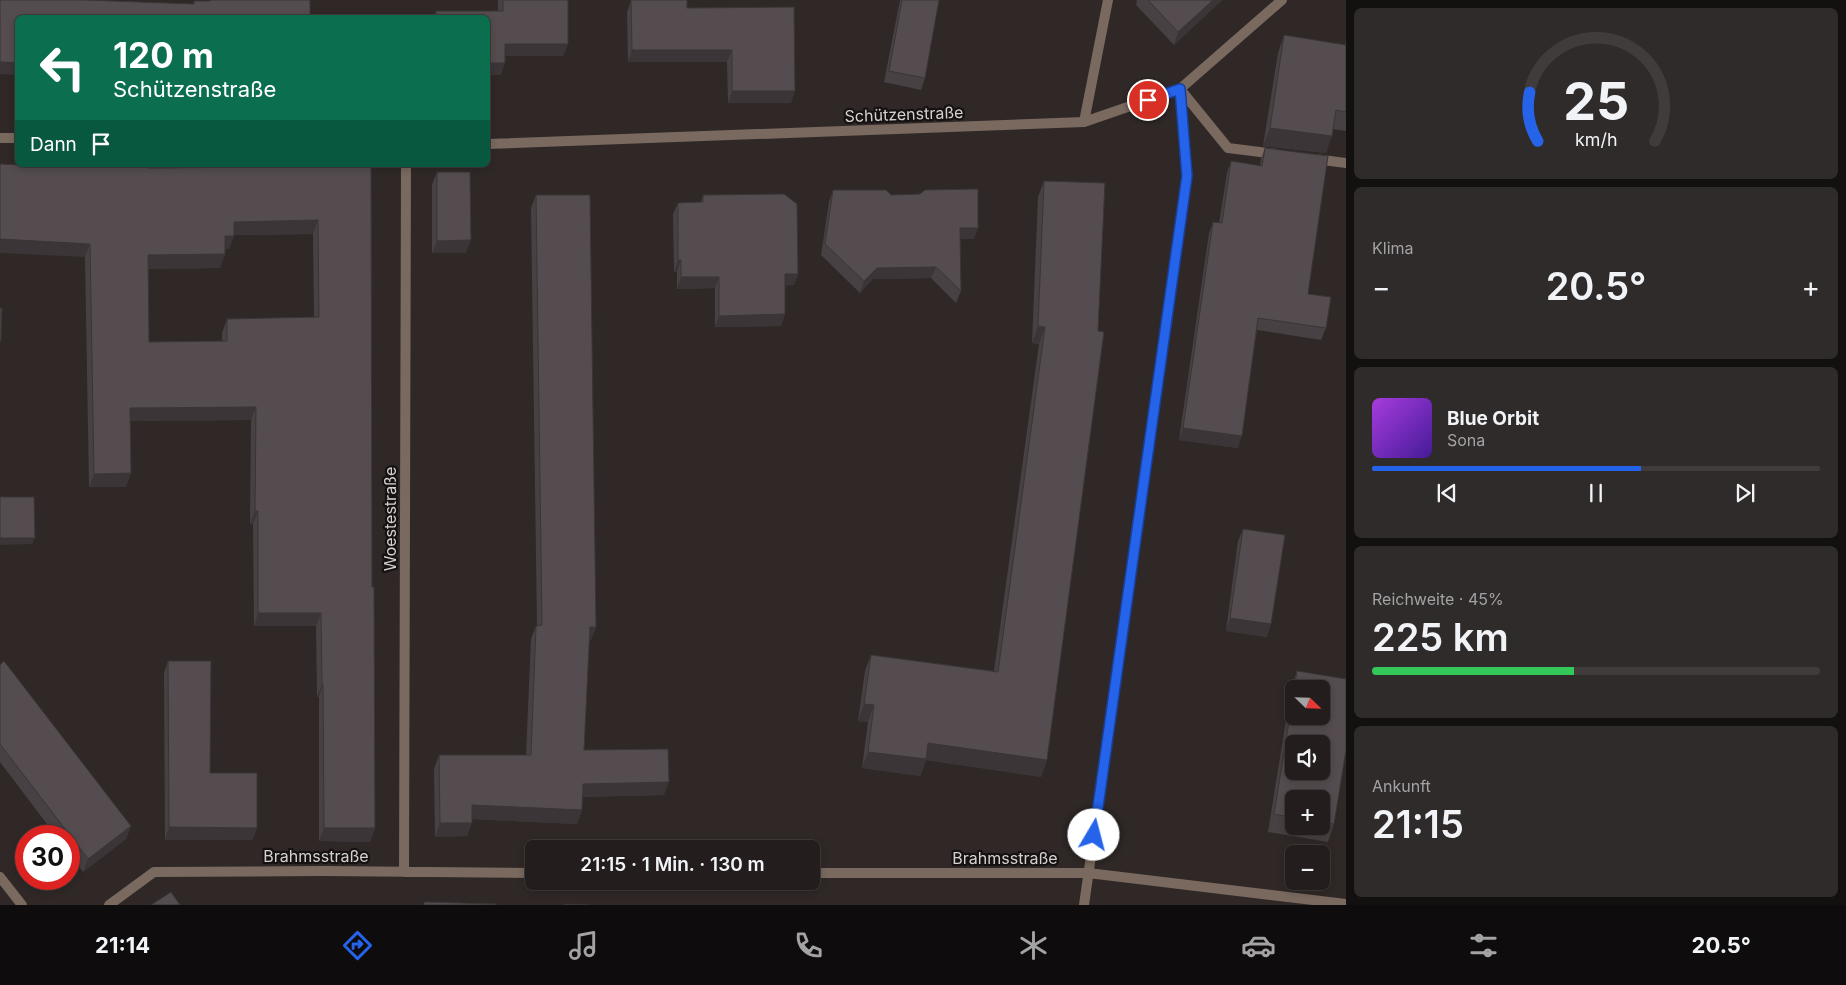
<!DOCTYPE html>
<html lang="de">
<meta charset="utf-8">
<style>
:root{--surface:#231e1d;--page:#2f2b2a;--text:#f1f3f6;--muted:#a3a2a4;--line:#403c3b;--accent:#2563eb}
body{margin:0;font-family:Inter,sans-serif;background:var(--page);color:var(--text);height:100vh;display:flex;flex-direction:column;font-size:19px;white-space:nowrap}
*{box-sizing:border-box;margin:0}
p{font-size:16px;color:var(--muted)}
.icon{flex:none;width:28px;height:28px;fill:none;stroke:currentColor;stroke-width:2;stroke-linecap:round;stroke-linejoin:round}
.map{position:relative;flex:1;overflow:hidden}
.details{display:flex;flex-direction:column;gap:8px;padding:8px;background:#131010;width:500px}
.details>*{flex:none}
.top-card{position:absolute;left:15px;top:15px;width:475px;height:152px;border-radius:8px;box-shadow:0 2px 8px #0003,0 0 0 1px var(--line);background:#0b6e4f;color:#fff;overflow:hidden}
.needle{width:32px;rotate:113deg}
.controls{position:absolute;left:1285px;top:680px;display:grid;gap:10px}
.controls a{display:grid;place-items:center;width:45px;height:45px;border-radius:8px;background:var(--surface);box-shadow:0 2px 8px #0003,0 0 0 1px var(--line);font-size:25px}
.speed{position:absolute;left:15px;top:825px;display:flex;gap:10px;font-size:25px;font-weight:700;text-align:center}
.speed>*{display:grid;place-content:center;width:65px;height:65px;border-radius:50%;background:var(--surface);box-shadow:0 2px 8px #0003,0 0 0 1px var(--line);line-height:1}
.speed .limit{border:8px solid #d22;background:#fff;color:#111}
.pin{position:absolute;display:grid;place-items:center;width:42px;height:42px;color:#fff;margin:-21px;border:2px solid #fff;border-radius:50%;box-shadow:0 1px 5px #0007}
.me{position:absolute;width:55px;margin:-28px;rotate:8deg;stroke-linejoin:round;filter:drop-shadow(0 0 4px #0008)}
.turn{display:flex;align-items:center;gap:18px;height:105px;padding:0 15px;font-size:22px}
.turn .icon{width:65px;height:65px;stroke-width:2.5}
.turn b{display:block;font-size:35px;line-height:42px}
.then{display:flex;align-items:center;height:48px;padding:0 15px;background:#0003;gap:10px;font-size:19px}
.big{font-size:38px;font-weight:600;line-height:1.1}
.details .widget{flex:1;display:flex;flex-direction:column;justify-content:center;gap:8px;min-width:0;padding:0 18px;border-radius:8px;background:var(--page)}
.details .dial{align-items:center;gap:0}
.dial svg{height:130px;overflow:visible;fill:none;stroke:var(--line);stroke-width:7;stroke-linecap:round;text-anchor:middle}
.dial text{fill:var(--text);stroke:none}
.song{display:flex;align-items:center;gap:15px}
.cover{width:60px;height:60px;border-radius:8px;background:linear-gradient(135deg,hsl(280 70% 55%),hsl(260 70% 35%))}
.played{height:5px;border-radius:2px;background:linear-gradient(90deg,var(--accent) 60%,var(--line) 60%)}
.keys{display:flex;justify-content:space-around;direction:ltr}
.heat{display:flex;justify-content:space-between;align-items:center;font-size:28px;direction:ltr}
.charge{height:8px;border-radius:4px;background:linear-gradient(90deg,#34c759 45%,var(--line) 0)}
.trip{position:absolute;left:525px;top:840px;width:295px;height:50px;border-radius:8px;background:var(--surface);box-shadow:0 2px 8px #0003,0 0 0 1px var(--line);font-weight:600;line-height:50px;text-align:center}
.tabs{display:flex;height:80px;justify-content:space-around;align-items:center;background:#0e0c0c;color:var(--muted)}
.tabs .icon{width:35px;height:35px}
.tabs .selected{color:var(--accent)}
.tabs b{font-size:22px;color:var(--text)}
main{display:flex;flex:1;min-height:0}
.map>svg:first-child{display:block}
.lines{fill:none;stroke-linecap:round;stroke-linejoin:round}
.minor{stroke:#79695f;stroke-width:10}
.wall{fill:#484143;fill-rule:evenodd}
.shaded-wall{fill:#3b3537}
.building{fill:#544c4e;stroke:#3b3537;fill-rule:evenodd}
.route-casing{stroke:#184099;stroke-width:12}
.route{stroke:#2563eb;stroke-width:9}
.labels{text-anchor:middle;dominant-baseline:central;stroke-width:4.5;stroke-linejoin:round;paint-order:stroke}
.street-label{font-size:16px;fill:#d5d1d0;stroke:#151211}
</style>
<main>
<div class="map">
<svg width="1346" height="905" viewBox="0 0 1346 905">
<rect width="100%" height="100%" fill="#2f2827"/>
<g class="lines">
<!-- minor -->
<path class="minor" d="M 1180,89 L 1228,148 L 1276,154
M 1084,122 L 1108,0
M 0,138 L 18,138
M 488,144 L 1084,122 L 1180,89 L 1282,0
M 1315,159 L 1346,163
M 404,872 L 406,165
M 811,873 L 1088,873 L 1346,904
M 0,877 L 22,905
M 109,905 L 154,872 L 323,871 L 534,873
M 1084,905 L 1187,177 L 1180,89"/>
</g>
<!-- wall -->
<path class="wall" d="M 498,0 L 568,0 L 568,44 L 563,56 L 505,56 L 501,75 L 488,18 L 434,18 L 436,11 L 498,11 Z
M 631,0 L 687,8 L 791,103 L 728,103 L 727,62 L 628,62 L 627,13 Z
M 900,0 L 939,0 L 925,78 L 921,90 L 884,82 Z
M 1137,0 L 1222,0 L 1174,45 L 1136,5 Z
M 1284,35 L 1345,45 L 1346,41 L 1346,131 L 1333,129 L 1326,153 L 1263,146 L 1278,53 Z
M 1265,148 L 1308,294 L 1326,328 L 1321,340 L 1257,330 L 1238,448 L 1179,440 L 1209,233 L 1213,222 L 1219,223 L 1227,173 L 1231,161 L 1260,166 L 1261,159 Z
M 371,166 L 372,587 L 375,828 L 370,842 L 319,841 L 319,697 L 317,697 L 316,626 L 254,626 L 253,524 L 250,524 L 251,420 L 130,421 L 131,473 L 126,487 L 89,487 L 85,257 L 69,167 L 148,168 ZM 313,234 L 314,317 L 227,319 L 222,333 L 222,341 L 149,342 L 148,269 L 220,268 L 225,254 L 225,249 L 229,249 L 234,235 Z
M 437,172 L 466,253 L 432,253 L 432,185 Z
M 1044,181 L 1047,760 L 1041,777 L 926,760 L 920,776 L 862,768 L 868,722 L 858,721 L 865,671 L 871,655 L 994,671 L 1039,344 L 1032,343 L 1038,197 Z
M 833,190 L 891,195 L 978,228 L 974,239 L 960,239 L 961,291 L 956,303 L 931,278 L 873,279 L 860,293 L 821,255 L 829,202 Z
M 536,195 L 596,627 L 591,640 L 589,640 L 584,750 L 664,795 L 582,797 L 582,810 L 577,824 L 472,819 L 467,836 L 435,837 L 434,769 L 439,755 L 526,755 L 531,639 L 536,626 L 537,626 L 531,208 Z
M 703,195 L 798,274 L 794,285 L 785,285 L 785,314 L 781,326 L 715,327 L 715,288 L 677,289 L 677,272 L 674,272 L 673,214 L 678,203 L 701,202 Z
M 1243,529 L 1267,637 L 1226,631 L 1238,541 Z
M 168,661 L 210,773 L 257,828 L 252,840 L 165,840 L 164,673 Z
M 0,665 L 131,826 L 126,839 L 83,872 L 69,853 L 69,836 L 56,836 L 0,762 Z
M 1297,671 L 1346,679 L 1346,750 L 1334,824 L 1328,842 L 1268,832 L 1291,689 ZM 1294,689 L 1321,689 L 1321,716 L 1294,716 ZM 1294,744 L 1321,744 L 1321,771 L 1294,771 ZM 1294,799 L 1321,799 L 1321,826 L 1294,826 Z"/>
<!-- shaded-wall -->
<path class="shaded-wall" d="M 1213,0 L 1222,0 L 1174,45 L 1178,32 Z
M 505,44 L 568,44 L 563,56 L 501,56 Z
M 632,50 L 732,50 L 727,62 L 628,62 Z
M 0,62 L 18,63 L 18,75 L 0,74 Z
M 488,63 L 505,63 L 501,75 L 488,75 Z
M 732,91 L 795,91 L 791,103 L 728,103 Z
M 1270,128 L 1332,136 L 1326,153 L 1263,146 Z
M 318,220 L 313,234 L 229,235 L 234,222 Z
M 960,228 L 978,228 L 974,239 L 956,239 Z
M 225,236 L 234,236 L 229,249 L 220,249 Z
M 0,239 L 90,244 L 85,257 L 0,253 Z
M 471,240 L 466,253 L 432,253 L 437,241 Z
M 225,254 L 220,268 L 144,269 L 148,255 Z
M 678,260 L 681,260 L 677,272 L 674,272 Z
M 936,267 L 931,278 L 873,279 L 860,293 L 864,281 L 877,268 Z
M 785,274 L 798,274 L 794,285 L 781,286 Z
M 681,277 L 719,277 L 715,288 L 677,289 Z
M 785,314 L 781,326 L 715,327 L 719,316 Z
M 1038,326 L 1045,327 L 1039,344 L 1032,343 Z
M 256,407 L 251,420 L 125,421 L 130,408 Z
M 1183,428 L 1242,436 L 1238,448 L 1179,440 Z
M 131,473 L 126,487 L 89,487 L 94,474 Z
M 255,511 L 258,511 L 253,524 L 250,524 Z
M 0,538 L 35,538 L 32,544 L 0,545 Z
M 258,613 L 321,613 L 316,626 L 254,626 Z
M 1230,618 L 1271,624 L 1267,637 L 1226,631 Z
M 590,627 L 596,627 L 591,640 L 585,641 Z
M 322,684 L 323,684 L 319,697 L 317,697 Z
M 864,704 L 874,705 L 868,722 L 858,721 Z
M 928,743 L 1047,760 L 1041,777 L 926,760 L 920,776 L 862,768 L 868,752 Z
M 669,782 L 664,795 L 578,797 L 583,784 Z
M 472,805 L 582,810 L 577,824 L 467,819 Z
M 440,823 L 472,823 L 467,836 L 435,837 Z
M 131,826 L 126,839 L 83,872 L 88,859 Z
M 169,827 L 257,828 L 252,840 L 165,840 Z
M 324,828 L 375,828 L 370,842 L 319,841 Z"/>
<!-- building -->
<path class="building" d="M 0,0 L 85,0 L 194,4 L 194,1 L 210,1 L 210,0 L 310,0 L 310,18 L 18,18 L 18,63 L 0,62 Z
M 503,0 L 568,0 L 568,44 L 505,44 L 505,63 L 488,63 L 488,18 L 436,18 L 436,11 L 503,11 Z
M 631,0 L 687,0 L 687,8 L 794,7 L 795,91 L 732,91 L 732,50 L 632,50 Z
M 902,0 L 939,0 L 925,78 L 889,71 Z
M 1148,0 L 1213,0 L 1178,32 Z
M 1284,35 L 1346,45 L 1346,112 L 1336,110 L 1332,136 L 1270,128 Z
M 1265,148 L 1328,156 L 1308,294 L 1331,297 L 1326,328 L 1258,318 L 1242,436 L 1183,428 L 1213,222 L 1222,223 L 1231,161 L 1262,166 Z
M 0,164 L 69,167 L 148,167 L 148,168 L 371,166 L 372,587 L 374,587 L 375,828 L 324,828 L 323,684 L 322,684 L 321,613 L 258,613 L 258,511 L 255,511 L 256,407 L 130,408 L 131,473 L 94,474 L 90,244 L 0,239 ZM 318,220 L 319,317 L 227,319 L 227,341 L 149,342 L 148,255 L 225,254 L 225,236 L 234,236 L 234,222 Z
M 437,172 L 470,172 L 471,240 L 437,241 Z
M 1044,181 L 1105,183 L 1098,331 L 1104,332 L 1047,760 L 928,743 L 926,759 L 868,752 L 874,705 L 864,704 L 871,655 L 998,672 L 1045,327 L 1038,326 Z
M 978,189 L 978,228 L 960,228 L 961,291 L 936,267 L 877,268 L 864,281 L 825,244 L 833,190 L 886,190 L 891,195 L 920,194 L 925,190 Z
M 784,194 L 797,204 L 798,274 L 785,274 L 785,314 L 719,316 L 719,277 L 681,277 L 681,260 L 678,260 L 678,203 L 703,202 L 703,195 Z
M 536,195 L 590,195 L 596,627 L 590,627 L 584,750 L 668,749 L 669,782 L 583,784 L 582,810 L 472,805 L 472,823 L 440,823 L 439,755 L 531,755 L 536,626 L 542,625 Z
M 0,308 L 2,308 L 1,341 L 0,341 Z
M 0,497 L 34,497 L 35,538 L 0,538 Z
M 1243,529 L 1285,535 L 1271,624 L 1230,618 Z
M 4,661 L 131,826 L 88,859 L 0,744 L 0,665 Z
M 168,661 L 211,661 L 210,773 L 257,773 L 257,828 L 169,827 Z
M 1297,671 L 1346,679 L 1346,750 L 1334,824 L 1321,822 L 1321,799 L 1294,799 L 1294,818 L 1274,814 L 1294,691 L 1294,716 L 1321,716 L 1321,689 L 1294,689 ZM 1294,744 L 1321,744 L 1321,771 L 1294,771 Z
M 171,892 L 180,905 L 151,905 Z
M 424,902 L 496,904 L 496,905 L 424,905 Z
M 564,904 L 590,905 L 564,905 Z"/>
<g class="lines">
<!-- route casing -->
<g class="route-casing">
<path id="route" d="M 1094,835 L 1187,176 L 1180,89 L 1148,100"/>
</g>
<!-- route -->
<use href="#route" class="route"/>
</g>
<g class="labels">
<!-- street labels -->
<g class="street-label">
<text transform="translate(904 114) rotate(-2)">Schützenstraße</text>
<text transform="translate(390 519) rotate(-90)">Woestestraße</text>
<text x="316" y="856">Brahmsstraße</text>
<text x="1005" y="858">Brahmsstraße</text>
</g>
</g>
</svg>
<div class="controls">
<a><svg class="needle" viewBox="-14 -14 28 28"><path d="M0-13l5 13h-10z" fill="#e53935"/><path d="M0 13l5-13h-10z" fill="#a3a2a4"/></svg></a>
<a><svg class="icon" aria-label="sound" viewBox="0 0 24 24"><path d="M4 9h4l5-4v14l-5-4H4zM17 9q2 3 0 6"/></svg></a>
<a>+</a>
<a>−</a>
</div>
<div class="speed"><div class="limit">30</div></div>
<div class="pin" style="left:1148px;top:100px;background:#d93025"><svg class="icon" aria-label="arrive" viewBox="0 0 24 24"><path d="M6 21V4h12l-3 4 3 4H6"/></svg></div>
<svg class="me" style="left:1094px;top:835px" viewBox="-20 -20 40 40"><circle r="19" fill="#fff"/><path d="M0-13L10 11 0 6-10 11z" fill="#2563eb"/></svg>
<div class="trip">21:15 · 1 Min. · 130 m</div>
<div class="top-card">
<div class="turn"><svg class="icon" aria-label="left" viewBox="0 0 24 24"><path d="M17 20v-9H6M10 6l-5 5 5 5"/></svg><div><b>120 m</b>Schützenstraße</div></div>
<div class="then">Dann<svg class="icon" aria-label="arrive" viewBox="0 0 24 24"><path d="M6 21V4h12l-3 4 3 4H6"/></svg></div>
</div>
</div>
<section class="details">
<div class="widget dial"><svg viewBox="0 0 100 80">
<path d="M14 69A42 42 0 1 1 86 69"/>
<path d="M14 69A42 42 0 0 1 9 39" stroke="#2563eb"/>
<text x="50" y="56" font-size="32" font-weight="700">25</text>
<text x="50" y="72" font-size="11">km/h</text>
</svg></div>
<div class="widget"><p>Klima</p>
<div class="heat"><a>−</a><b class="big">20.5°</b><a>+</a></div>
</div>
<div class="widget">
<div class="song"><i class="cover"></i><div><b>Blue Orbit</b><p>Sona</p></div></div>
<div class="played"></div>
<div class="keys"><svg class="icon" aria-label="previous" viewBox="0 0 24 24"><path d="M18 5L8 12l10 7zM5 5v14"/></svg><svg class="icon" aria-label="pause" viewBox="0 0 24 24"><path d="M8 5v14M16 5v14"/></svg><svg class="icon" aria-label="next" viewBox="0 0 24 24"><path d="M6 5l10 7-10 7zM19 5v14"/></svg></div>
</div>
<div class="widget"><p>Reichweite · 45%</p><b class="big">225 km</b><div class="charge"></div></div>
<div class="widget"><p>Ankunft</p><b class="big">21:15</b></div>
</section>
</main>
<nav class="tabs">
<b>21:14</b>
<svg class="icon selected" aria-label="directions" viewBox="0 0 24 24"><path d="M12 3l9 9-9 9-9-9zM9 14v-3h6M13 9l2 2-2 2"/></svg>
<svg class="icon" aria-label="music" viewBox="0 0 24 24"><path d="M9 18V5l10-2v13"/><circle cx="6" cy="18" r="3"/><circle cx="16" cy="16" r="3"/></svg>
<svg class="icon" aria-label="phone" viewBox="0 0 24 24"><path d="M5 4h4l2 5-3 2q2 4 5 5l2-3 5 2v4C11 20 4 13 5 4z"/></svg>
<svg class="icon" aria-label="climate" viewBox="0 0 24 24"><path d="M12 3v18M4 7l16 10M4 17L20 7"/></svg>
<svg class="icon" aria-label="car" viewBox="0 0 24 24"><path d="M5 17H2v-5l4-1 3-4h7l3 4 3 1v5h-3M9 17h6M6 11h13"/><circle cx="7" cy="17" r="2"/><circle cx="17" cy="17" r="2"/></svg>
<svg class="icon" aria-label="filters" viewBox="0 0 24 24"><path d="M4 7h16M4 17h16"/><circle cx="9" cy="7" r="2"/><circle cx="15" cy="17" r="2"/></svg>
<b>20.5°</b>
</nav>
